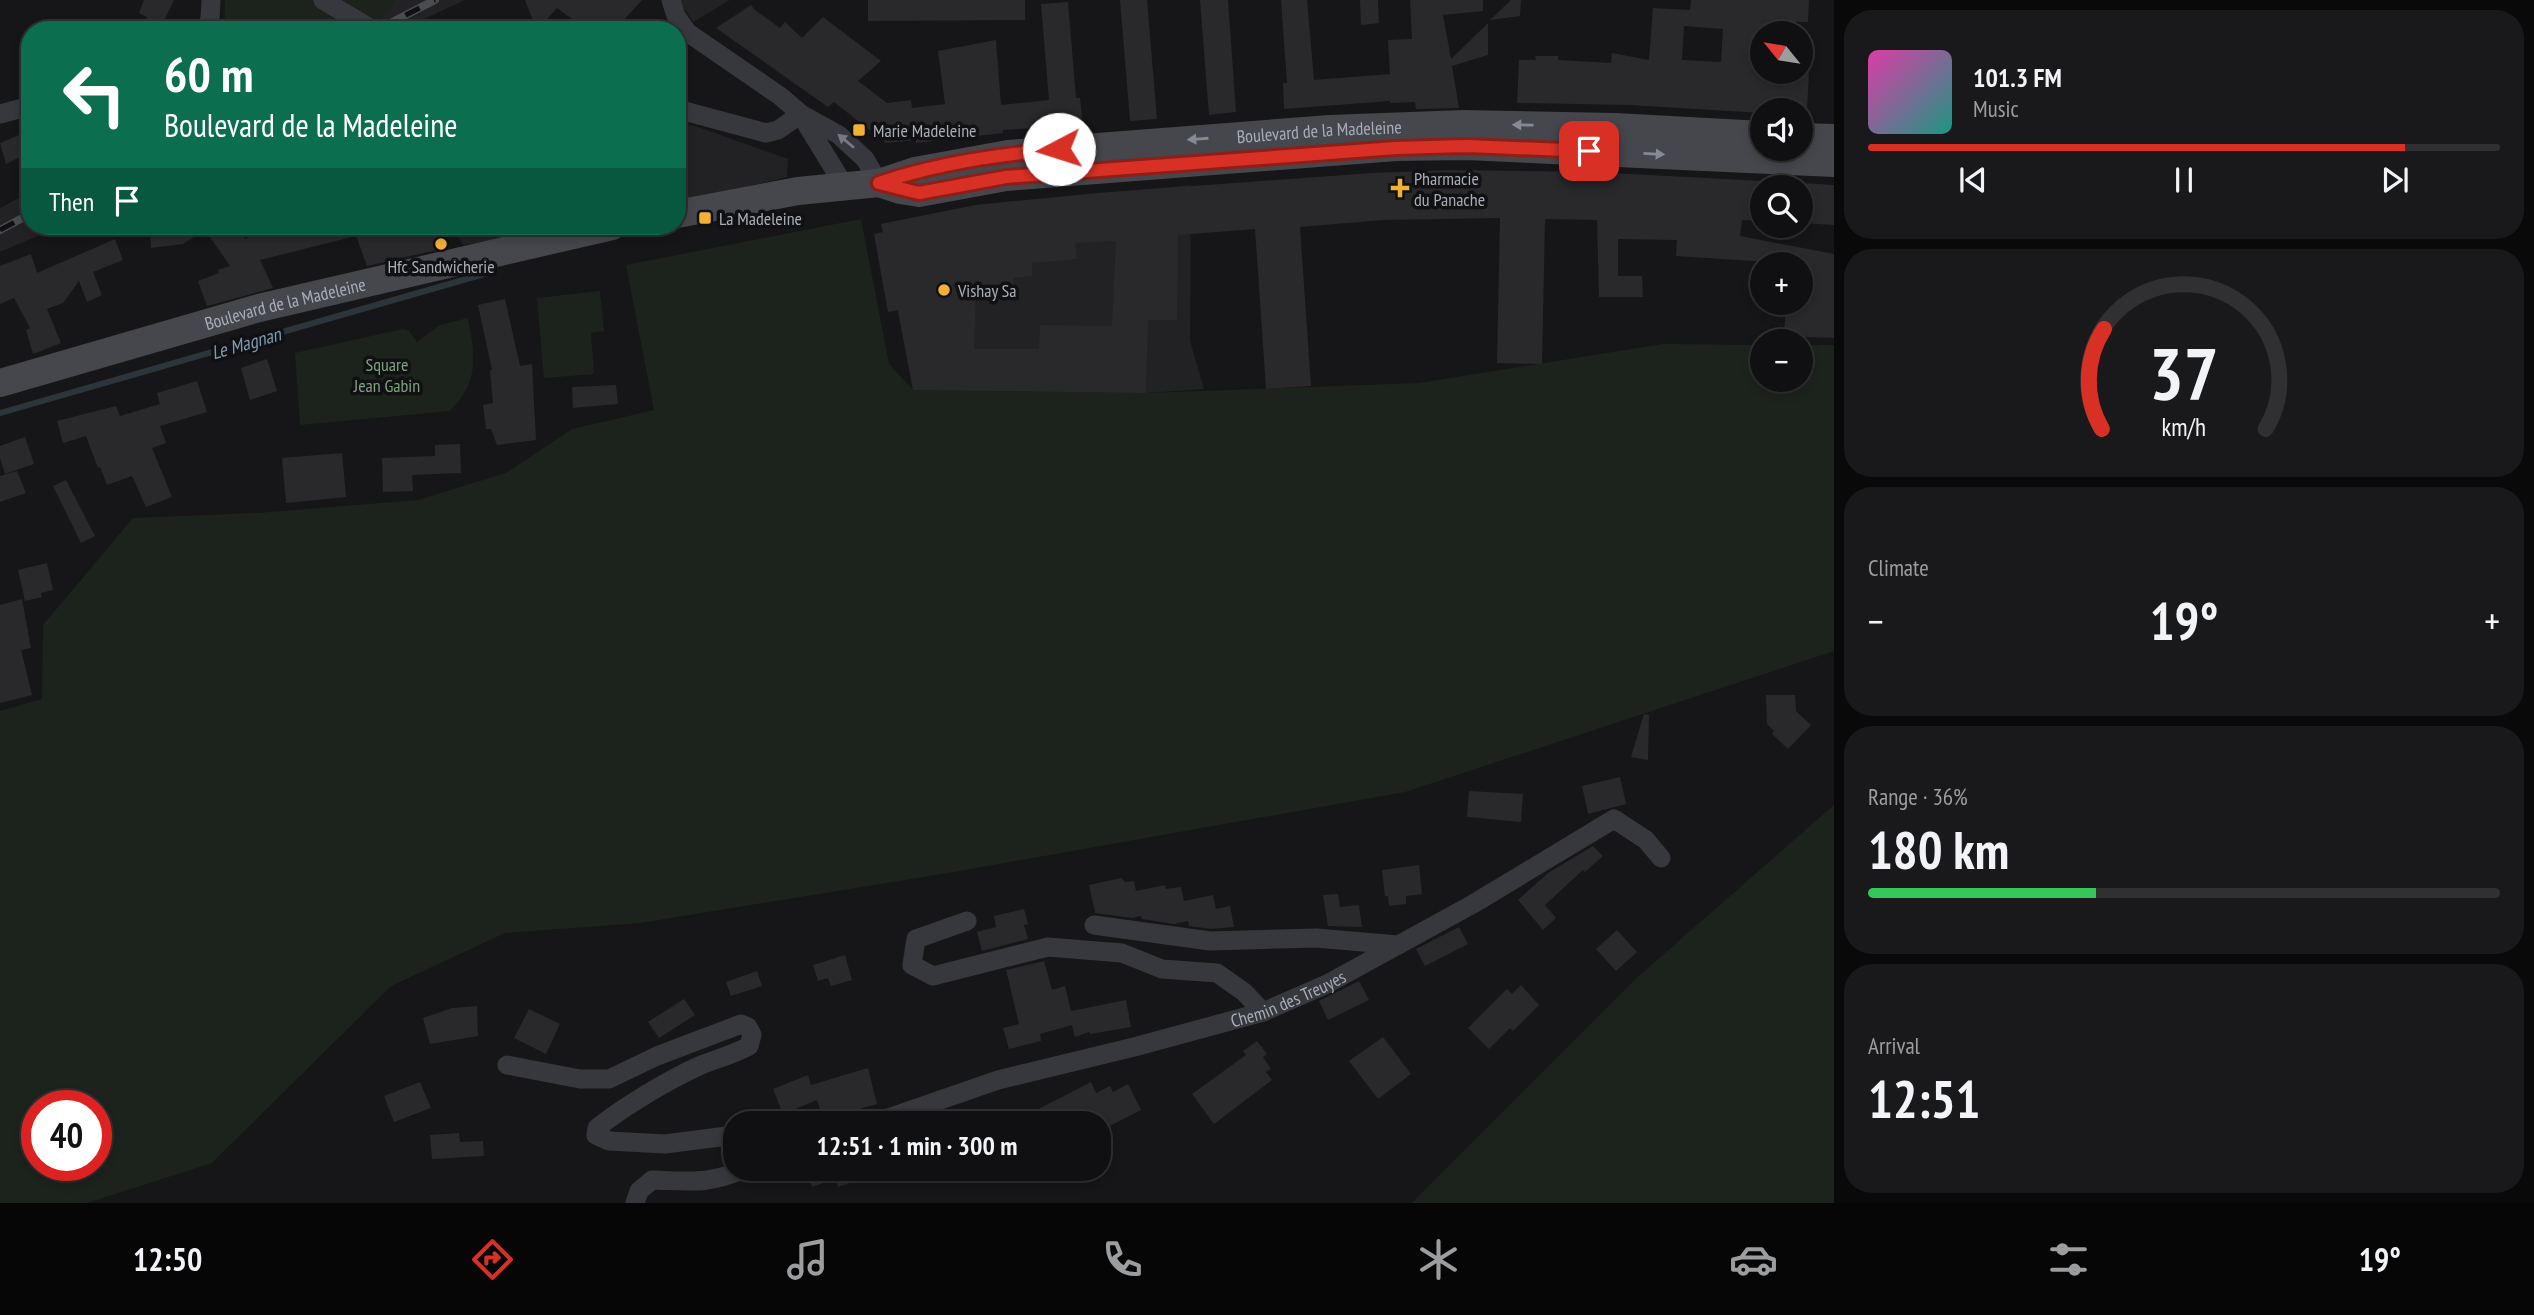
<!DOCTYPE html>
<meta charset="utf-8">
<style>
:root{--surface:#101012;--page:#19191b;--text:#f1f3f6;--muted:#9c9d9f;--line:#303032;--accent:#d93025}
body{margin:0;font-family:"PT Sans Narrow",sans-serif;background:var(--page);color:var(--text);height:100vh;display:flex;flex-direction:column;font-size:26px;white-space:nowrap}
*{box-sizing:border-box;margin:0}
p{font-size:23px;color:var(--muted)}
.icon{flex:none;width:38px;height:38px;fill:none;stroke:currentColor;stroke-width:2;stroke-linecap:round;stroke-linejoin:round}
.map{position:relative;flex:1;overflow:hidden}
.drawer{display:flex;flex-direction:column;gap:10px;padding:10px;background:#09090a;width:700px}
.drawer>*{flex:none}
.hud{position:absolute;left:21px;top:21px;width:665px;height:214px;border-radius:28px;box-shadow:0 4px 10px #0003,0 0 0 2px var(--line);background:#0b6e4f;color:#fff;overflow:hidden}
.needle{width:46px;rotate:300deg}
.fabs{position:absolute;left:1750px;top:21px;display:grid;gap:14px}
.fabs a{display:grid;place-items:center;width:63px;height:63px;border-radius:50%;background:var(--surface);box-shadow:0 4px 10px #0003,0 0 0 2px var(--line);font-size:35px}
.speed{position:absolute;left:21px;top:1090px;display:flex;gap:14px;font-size:35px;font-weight:700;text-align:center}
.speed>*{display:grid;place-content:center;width:91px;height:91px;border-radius:50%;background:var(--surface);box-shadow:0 4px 10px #0003,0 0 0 2px var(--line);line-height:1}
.speed .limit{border:10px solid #d22;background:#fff;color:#111}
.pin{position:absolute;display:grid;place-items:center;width:60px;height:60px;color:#fff;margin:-30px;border-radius:14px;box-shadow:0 4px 10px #0006}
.me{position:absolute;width:77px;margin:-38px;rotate:265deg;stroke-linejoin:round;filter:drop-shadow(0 0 5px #0008)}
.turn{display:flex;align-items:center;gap:24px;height:147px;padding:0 28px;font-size:32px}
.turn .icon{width:91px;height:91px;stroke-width:2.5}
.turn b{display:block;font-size:49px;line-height:60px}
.then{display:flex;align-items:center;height:66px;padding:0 28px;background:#0003;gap:14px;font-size:26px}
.big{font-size:52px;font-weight:700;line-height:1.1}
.drawer .card{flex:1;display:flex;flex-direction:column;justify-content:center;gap:10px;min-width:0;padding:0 24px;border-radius:28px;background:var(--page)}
.drawer .dial{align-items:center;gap:0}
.dial svg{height:182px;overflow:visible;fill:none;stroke:var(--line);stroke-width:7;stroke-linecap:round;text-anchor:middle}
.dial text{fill:var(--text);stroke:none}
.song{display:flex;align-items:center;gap:21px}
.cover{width:84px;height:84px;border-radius:10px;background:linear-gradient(135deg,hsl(320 70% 55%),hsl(170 70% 35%))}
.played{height:7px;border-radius:4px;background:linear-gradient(90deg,var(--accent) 85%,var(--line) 85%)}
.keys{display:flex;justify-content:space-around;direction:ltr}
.heat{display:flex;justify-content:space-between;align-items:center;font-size:38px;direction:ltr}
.charge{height:10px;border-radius:5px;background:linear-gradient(90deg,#34c759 36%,var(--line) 0)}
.trip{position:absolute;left:723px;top:1111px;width:388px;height:70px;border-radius:28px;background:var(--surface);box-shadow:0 4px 10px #0003,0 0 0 2px var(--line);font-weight:700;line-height:70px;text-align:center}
.dock{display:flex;height:112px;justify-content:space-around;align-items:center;background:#060607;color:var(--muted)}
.dock .icon{width:49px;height:49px}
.dock .on{color:var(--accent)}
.dock b{font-size:32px;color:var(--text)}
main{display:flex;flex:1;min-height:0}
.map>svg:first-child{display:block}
.built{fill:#222225}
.green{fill:#1c231d;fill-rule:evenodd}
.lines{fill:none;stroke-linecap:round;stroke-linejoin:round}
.stream{stroke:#2c353c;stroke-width:6}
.building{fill:#29292c;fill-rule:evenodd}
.street{stroke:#37383d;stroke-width:19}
.secondary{stroke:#45474d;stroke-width:28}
.rail-casing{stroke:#4a4c52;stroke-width:8}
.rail{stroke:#111113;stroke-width:5;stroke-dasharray:16;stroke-linecap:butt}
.oneway{fill:#858993}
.oneway2{fill:#757881}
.route-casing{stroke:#8d1f18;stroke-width:18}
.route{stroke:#d93025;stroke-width:12}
.poi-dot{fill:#f2b134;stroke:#111113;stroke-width:2.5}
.labels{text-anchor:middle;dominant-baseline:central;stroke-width:7;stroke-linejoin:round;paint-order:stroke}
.poi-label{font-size:18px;fill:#a8adb8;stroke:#111113;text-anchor:start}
.street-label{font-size:18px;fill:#a8adb8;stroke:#111113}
.park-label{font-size:18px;fill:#7fa381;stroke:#111113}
.water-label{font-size:19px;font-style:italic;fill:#7f9bb3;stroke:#111113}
</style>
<main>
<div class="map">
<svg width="1834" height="1203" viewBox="0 0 1834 1203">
<rect width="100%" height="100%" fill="#161618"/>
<!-- built -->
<path class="built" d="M 394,0 L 465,0 L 400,30 L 358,30 L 382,17 Z
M 679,0 L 730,0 L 693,22 Z
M 677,122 L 698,127 L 788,159 L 787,177 L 677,204 Z
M 1191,185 L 1190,341 L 1204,389 L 1146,393 L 913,390 L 881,224 L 976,205 Z
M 30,192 L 30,226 L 61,226 L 0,252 L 0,208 Z
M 452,226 L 571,226 L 463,245 Z"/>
<!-- green -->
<path class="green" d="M 225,0 L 394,0 L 382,17 L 358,30 L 224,30 Z
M 861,219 L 889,364 L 913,390 L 1146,393 L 1419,383 L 1663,344 L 1762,345 L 1762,380 L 1801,380 L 1801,345 L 1834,345 L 1834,651 L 1405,792 L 948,873 L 640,923 L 505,933 L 391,986 L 212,1163 L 87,1203 L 0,1203 L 0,711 L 42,699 L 43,625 L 133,518 L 258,513 L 418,500 L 506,473 L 572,429 L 654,410 L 626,265 ZM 37,1106 L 96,1106 L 96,1166 L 37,1166 Z
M 600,291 L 604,331 L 591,333 L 594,374 L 544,378 L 537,298 Z
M 468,318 C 475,357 480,380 450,411 L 300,425 L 295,353 L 403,329 L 409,331 L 417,342 L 440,325 Z
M 1834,805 L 1834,1203 L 1412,1203 L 1640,975 Z"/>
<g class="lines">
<!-- stream -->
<path class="stream" d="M 0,413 L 491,272"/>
</g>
<!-- building -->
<path class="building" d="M 144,0 L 174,0 L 160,29 L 145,22 L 147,17 L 139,13 Z
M 525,0 L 642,0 L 622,22 L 630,30 L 588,30 L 557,8 L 541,26 L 532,18 Z
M 868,0 L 1025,0 L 1025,20 L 868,21 Z
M 1120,0 L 1147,0 L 1157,119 L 1130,121 Z
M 1200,0 L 1228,0 L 1236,112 L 1209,115 Z
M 1281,0 L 1307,0 L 1314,80 L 1390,74 L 1388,40 L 1412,39 L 1410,0 L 1483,0 L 1483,11 L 1443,15 L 1451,59 L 1488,23 L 1488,55 L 1452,66 L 1459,108 L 1416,109 L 1415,102 L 1390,103 L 1390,101 L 1284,109 L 1283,83 L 1287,83 Z
M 1360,0 L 1378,0 L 1379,23 L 1361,25 Z
M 1511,0 L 1521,0 L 1520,16 L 1490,20 Z
M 1691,0 L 1809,0 L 1808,22 L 1796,22 L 1795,33 L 1762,33 L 1762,72 L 1809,72 L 1807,110 L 1762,110 L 1762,113 L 1630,105 L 1517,103 L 1519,60 L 1536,60 L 1535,56 L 1558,56 L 1558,60 L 1611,63 L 1612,53 L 1649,60 L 1653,8 L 1690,10 ZM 1684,26 L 1723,29 L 1721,62 L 1682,60 Z
M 1068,2 L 1076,98 L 1080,98 L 1083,125 L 1003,130 L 1003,133 L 916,143 L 916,140 L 886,143 L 834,102 L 828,107 L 716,28 L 751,5 L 755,10 L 780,28 L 785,22 L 802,38 L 823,17 L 881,61 L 858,81 L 887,103 L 911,100 L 912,108 L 945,104 L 938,51 L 996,40 L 1001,105 L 1049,100 L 1041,4 Z
M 19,135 L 20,138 L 30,135 L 30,152 L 6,164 L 0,143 Z
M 1452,170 L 1593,172 L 1762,181 L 1762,221 L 1742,220 L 1740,236 L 1834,254 L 1834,338 L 1784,336 L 1786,303 L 1801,303 L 1801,264 L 1676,256 L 1677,240 L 1618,239 L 1618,276 L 1642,276 L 1643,297 L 1599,297 L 1597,220 L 1545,219 L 1542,364 L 1497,363 L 1500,218 L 1383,220 L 1300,227 L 1311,386 L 1266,389 L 1255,229 L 1178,235 L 1177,320 L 1148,320 L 1146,393 L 913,390 L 898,310 L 888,312 L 874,234 L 883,232 L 881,224 L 976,205 L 1097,193 L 1372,173 ZM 1116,241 L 1112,326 L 1040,325 L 1039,349 L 974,349 L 976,292 L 1014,288 L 1013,278 L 1032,276 L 1032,263 L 1077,259 L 1075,243 Z
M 1801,183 L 1834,185 L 1834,225 L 1801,223 Z
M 175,226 L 240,226 L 245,239 L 267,226 L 440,226 L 450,247 L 367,266 L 356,236 L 260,260 L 273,288 L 207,306 L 198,281 L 219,273 L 218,270 L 230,266 L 205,230 L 183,244 L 151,248 L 150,231 Z
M 115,239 L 123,260 L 93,272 L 102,295 L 87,302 L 79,281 L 63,303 L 47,309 L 61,343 L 33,354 L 26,330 L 30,328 L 14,298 L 0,304 L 0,266 L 31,254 L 37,273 Z
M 505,299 L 520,366 L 532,364 L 536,440 L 497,445 L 491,429 L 486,429 L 483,405 L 493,403 L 490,370 L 492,370 L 478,305 Z
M 267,359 L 277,391 L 250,400 L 241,368 Z
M 197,381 L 207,412 L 160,426 L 166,443 L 152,448 L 172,497 L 146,507 L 132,476 L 107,485 L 100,467 L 98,468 L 86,436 L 63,443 L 57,421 L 116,406 L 120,416 L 160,404 L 157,393 Z
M 616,385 L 618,404 L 573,408 L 572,387 Z
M 25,437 L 34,464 L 5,474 L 0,458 L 0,446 Z
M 460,444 L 461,473 L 412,475 L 413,491 L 383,492 L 382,458 L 435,456 L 435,445 Z
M 342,453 L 346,497 L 286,503 L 282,458 Z
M 17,471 L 26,493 L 0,502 L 0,476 Z
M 66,480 L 95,536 L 81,543 L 53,486 Z
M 47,563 L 53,590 L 41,593 L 42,597 L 25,601 L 18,570 Z
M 22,599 L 31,648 L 21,650 L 32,695 L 0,703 L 0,605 Z
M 1766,695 L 1795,695 L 1796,711 L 1811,725 L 1788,749 L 1772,734 L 1774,731 L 1767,724 Z
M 1644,714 L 1649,715 L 1648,760 L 1631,757 Z
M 1620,777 L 1626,804 L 1588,814 L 1582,786 Z
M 1469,791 L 1523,794 L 1521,822 L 1467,817 Z
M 1593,846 L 1603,856 L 1585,872 L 1583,870 L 1545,905 L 1556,918 L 1543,930 L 1518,900 L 1548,873 Z
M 1419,865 L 1422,894 L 1406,896 L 1406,904 L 1389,906 L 1388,896 L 1385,896 L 1382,870 Z
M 1121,878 L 1125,882 L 1134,881 L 1136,891 L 1165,885 L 1166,889 L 1181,887 L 1184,901 L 1213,895 L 1216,909 L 1230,906 L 1234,927 L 1211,929 L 1189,926 L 1188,921 L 1174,924 L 1142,919 L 1141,916 L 1132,918 L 1095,913 L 1089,885 Z
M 1338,894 L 1340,907 L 1359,905 L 1362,927 L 1328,926 L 1323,895 Z
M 1024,909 L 1028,924 L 1024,925 L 1028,939 L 982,951 L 977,932 L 996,927 L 994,916 Z
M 1459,927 L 1468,944 L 1425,966 L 1416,949 Z
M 1617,930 L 1637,952 L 1616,971 L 1596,949 Z
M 845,955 L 852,980 L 831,986 L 828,978 L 818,981 L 813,965 Z
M 1044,961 L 1052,990 L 1065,986 L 1071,1011 L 1126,1000 L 1131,1027 L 1090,1034 L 1089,1032 L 1075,1037 L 1072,1025 L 1040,1034 L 1041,1041 L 1009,1049 L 1003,1028 L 1019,1024 L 1006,970 Z
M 757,971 L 762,986 L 731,996 L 726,982 Z
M 1359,981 L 1369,1000 L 1328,1020 L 1319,1001 Z
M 1521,985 L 1539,1005 L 1513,1031 L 1510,1028 L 1489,1049 L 1468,1028 L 1507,989 L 1512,994 Z
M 684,999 L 695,1015 L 659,1038 L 648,1022 Z
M 477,1006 L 478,1036 L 430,1044 L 423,1018 L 452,1008 Z
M 529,1009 L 560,1024 L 546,1054 L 514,1038 Z
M 1383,1037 L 1411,1074 L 1378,1099 L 1349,1061 Z
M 1257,1041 L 1267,1054 L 1263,1057 L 1271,1069 L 1266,1072 L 1272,1080 L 1214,1124 L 1192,1094 L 1246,1055 L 1243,1051 Z
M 868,1068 L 877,1104 L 823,1119 L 817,1100 L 783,1114 L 773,1089 L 808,1075 L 811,1085 Z
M 420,1082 L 431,1108 L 394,1122 L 384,1096 Z
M 1091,1082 L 1096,1093 L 1110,1086 L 1113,1092 L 1128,1084 L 1141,1110 L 1100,1131 L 1099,1124 L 1009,1124 Z
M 459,1133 L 460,1142 L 483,1141 L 484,1156 L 432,1159 L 430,1135 Z
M 806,1169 L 882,1169 L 882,1172 L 838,1187 L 835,1179 L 812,1187 Z"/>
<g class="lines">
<!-- street -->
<g class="street">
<path d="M 323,0 L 373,30"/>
<path d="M 671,0 L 676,16 L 687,32 L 780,96 L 801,114 L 839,135 L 865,159 L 879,183"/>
<path d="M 205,30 L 210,19 L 211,0"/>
<path d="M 677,109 L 766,133 L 778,130 L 801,114"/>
<path d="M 0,114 L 30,106"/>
<path d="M 801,115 L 845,187"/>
<path d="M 967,921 L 916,939 L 912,965 L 933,976 L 1048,947 L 1122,953 L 1162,969 L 1217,973 L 1244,992 L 1263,1012"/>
<path d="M 1094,925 L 1210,941 L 1316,938 L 1398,945"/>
<path d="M 507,1065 L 580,1079 L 609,1079 L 657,1056 L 741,1024 L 748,1027 L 752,1035 L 749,1046 C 733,1055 715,1059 699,1066 C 668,1080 623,1107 597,1128 L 596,1135 L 609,1141 L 665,1144 L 735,1135"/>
<path id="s1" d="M 871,1124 L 998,1080 L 1134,1047 L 1263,1012 L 1327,984 L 1473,904 L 1614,819 L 1646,840 L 1661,858"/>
<path d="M 635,1203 L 639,1191 L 652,1180 C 692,1181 706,1185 745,1169"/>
</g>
<!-- secondary -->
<g class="secondary">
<path d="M 1801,137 L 1834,138"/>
<path d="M 879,183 L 900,190 L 919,193 L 1006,177 L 1396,147 L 1467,146 L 1834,163"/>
<path id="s2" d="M 677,214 L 798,191 L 879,183 L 915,171 L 1008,154 L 1330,129 L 1464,124 L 1615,127 L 1762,135"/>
<path id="s3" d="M 0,383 L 259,308 L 612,226"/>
</g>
<!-- rail casing -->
<g class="rail-casing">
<path id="rail" d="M 377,30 L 435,0
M 0,230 L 30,214"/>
</g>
<!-- rail -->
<use href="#rail" class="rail"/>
</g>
<!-- one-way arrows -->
<defs><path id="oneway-solid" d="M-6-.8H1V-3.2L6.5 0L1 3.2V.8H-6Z" transform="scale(1.75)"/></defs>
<g class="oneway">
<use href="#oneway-solid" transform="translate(1523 125) rotate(-179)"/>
<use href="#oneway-solid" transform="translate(1198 139) rotate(176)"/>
<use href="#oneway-solid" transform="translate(1654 154) rotate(3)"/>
</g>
<use class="oneway2" href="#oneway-solid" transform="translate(846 141) rotate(-140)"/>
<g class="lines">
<!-- route casing -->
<g class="route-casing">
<path id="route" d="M 1059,149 C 997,155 938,163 879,183 L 919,193 L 1006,177 L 1396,148 L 1467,146 L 1589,151"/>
</g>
<!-- route -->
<use href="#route" class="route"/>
</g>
<!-- markers -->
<g class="poi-dot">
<rect x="852" y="123" width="14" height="14" rx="3.5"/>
<path d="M1396.5 177.5h7v7h7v7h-7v7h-7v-7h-7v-7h7z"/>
<rect x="698" y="211" width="14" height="14" rx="3.5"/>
<circle cx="441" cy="244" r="7"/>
<circle cx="944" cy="290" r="7"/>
</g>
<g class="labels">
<!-- poi labels -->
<g class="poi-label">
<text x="873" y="130">Marie Madeleine</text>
<text x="1414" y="178">Pharmacie<tspan x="1414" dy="21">du Panache</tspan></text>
<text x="719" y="218">La Madeleine</text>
<text x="441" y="266" text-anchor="middle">Hfc Sandwicherie</text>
<text x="958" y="290">Vishay Sa</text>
</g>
<!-- street labels -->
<g class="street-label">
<text stroke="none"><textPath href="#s2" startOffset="649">Boulevard de la Madeleine</textPath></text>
<text stroke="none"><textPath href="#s3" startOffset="296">Boulevard de la Madeleine</textPath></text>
<text stroke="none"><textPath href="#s1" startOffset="436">Chemin des Treuyes</textPath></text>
</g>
<!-- park labels -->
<g class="park-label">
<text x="387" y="364">Square<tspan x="387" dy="21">Jean Gabin</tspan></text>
</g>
<!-- water labels -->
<g class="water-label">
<text transform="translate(246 343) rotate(-16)">Le Magnan</text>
</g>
</g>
</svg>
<div class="fabs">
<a><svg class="needle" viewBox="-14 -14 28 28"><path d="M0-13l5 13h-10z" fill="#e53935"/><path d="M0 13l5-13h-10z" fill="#9c9d9f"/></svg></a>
<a><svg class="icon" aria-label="sound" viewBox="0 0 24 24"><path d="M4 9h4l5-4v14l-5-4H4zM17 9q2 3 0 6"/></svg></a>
<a><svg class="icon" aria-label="search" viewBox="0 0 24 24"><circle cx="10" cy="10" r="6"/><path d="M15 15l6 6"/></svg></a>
<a>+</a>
<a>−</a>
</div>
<div class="speed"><div class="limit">40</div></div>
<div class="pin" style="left:1589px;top:151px;background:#d93025"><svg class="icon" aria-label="arrive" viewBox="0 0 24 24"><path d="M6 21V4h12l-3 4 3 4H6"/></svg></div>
<svg class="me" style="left:1059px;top:149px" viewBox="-20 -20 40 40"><circle r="19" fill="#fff"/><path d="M0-13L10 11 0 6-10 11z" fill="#d93025"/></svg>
<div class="trip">12:51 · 1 min · 300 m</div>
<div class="hud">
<div class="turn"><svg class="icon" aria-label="left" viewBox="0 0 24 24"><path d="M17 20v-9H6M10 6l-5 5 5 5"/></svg><div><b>60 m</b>Boulevard de la Madeleine</div></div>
<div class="then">Then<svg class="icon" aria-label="arrive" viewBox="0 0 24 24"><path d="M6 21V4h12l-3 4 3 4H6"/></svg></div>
</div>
</div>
<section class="drawer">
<div class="card">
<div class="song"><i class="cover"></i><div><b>101.3 FM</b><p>Music</p></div></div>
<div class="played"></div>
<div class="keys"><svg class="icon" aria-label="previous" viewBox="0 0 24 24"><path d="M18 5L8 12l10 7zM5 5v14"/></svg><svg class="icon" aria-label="pause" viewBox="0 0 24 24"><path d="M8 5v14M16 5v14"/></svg><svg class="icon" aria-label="next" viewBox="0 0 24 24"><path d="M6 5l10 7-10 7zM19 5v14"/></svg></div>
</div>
<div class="card dial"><svg viewBox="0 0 100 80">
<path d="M14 69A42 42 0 1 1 86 69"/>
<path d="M14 69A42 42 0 0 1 15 25" stroke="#d93025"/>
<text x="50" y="56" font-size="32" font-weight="700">37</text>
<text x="50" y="72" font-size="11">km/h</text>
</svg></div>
<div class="card"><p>Climate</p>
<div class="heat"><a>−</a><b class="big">19°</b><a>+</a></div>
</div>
<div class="card"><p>Range · 36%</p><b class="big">180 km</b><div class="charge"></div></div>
<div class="card"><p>Arrival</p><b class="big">12:51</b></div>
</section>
</main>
<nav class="dock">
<b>12:50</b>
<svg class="icon on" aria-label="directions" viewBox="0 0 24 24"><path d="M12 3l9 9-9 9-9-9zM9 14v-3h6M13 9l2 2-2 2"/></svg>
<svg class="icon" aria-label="music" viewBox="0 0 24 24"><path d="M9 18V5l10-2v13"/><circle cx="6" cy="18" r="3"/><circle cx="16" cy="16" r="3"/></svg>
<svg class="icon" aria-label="phone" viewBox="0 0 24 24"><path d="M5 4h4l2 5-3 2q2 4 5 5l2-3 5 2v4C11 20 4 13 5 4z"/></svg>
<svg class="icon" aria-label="climate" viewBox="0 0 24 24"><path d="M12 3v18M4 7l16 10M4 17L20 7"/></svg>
<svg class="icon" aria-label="car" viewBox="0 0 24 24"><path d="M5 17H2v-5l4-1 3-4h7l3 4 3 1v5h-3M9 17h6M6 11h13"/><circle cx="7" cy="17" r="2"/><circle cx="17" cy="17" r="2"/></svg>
<svg class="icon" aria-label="filters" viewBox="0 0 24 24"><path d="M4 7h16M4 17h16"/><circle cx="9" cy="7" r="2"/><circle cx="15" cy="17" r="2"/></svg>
<b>19°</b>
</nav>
